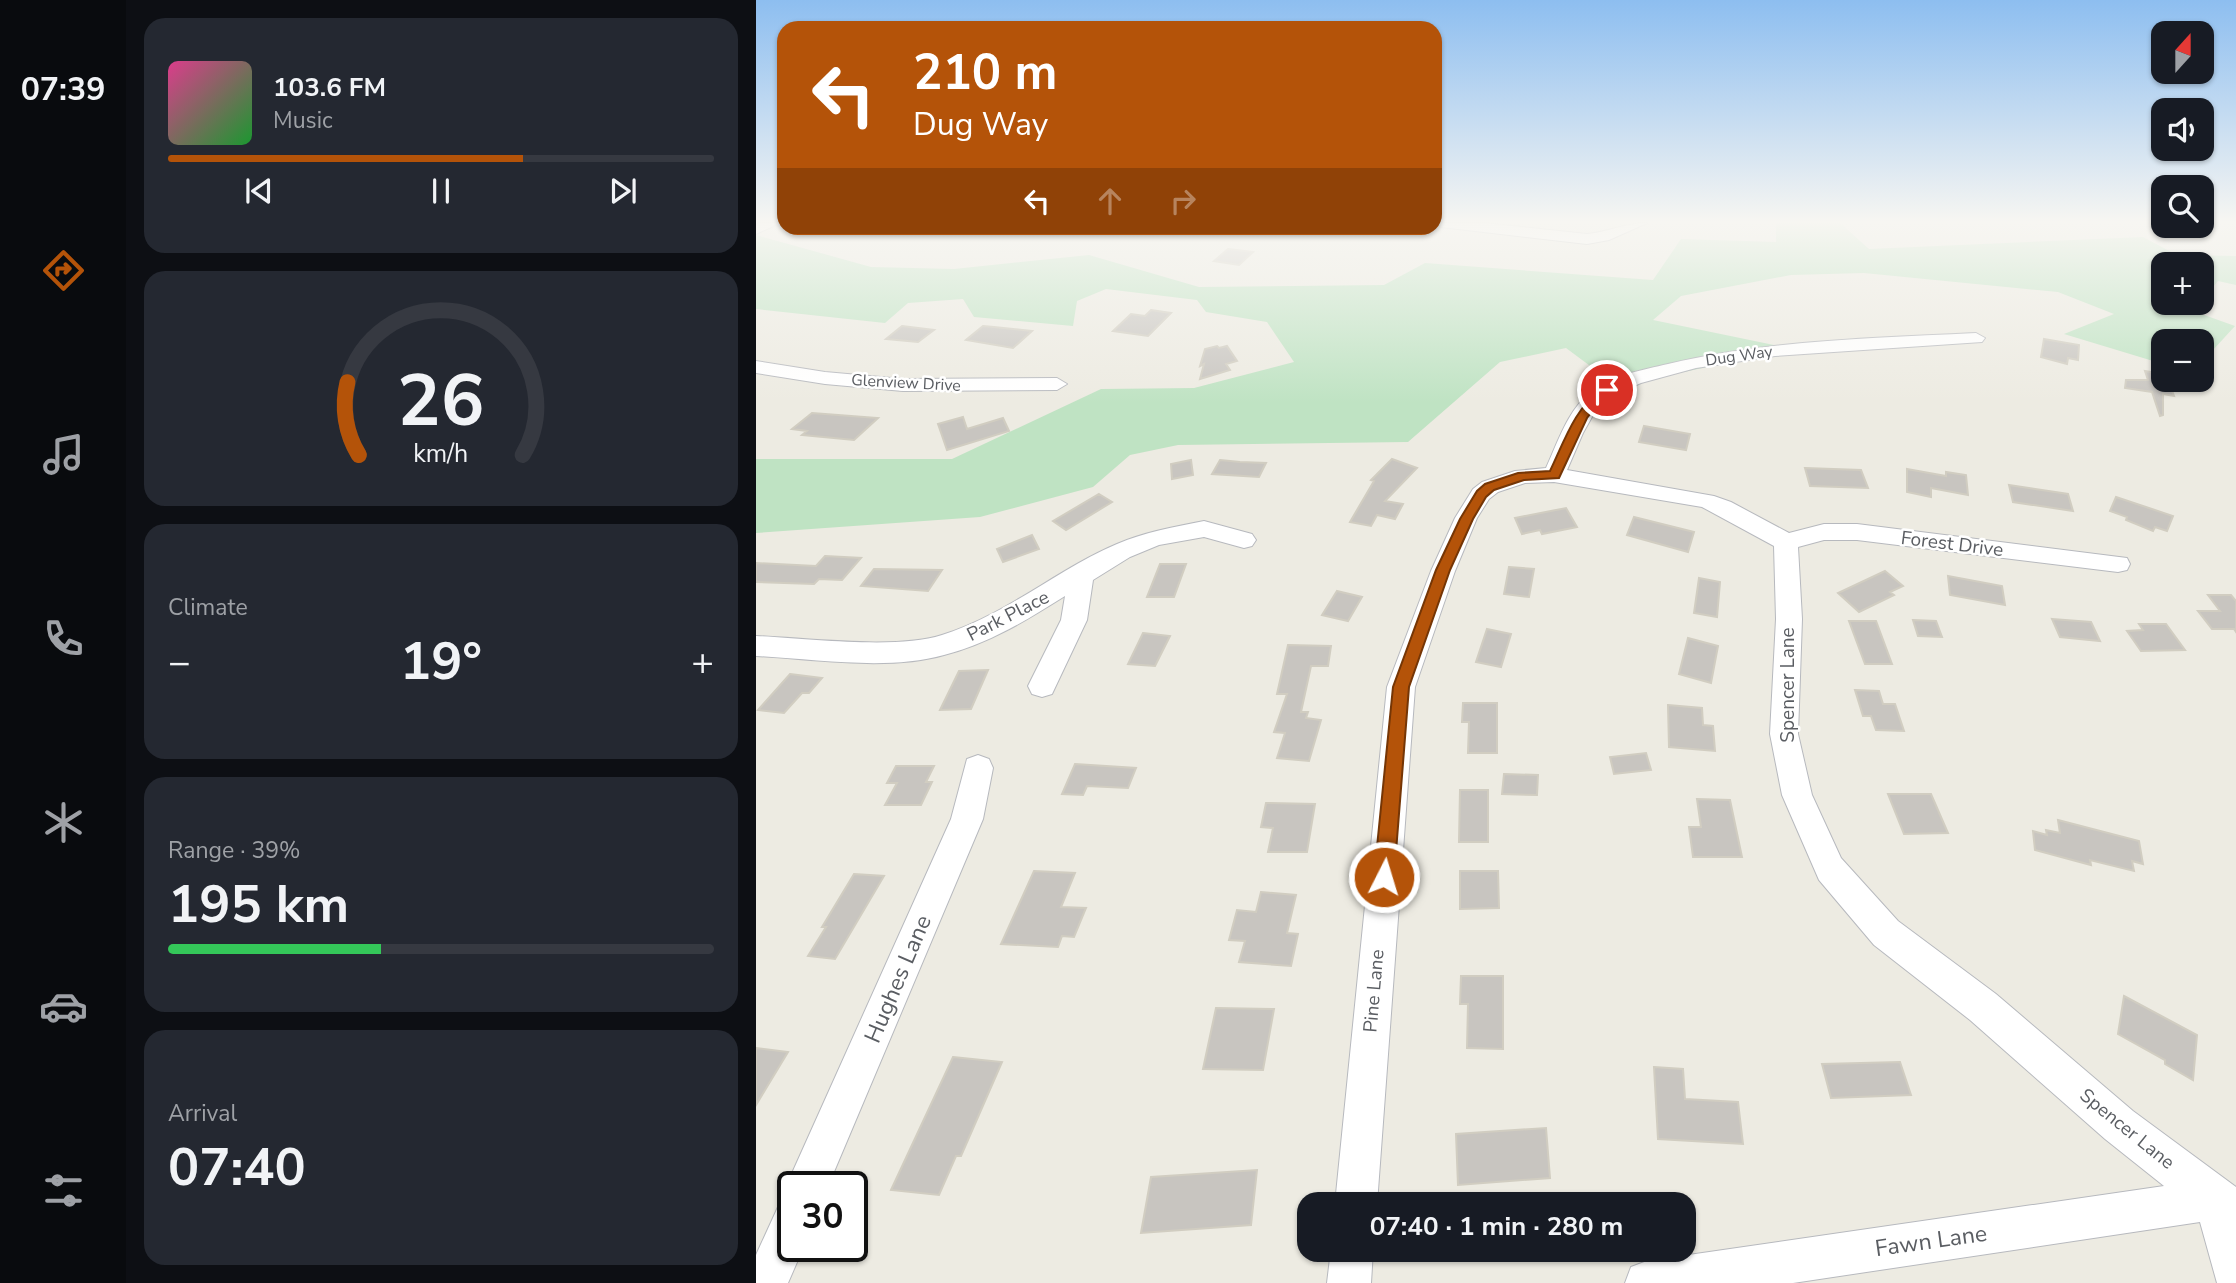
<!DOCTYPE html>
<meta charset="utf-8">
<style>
:root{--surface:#171b24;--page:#242831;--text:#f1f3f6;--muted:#9ea1a6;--line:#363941;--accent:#b45309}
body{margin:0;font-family:"Nunito Sans",sans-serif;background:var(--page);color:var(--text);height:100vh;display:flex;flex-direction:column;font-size:26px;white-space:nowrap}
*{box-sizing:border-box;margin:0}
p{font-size:23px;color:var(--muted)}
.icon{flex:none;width:38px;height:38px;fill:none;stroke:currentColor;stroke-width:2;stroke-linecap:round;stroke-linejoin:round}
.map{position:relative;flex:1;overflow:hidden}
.details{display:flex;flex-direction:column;gap:18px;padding:18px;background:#0d0f14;width:630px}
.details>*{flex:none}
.top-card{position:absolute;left:21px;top:21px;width:665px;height:214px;border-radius:21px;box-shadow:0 2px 5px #0004;background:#b45309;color:#fff;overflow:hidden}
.needle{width:46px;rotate:21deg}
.controls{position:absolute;left:1395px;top:21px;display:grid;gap:14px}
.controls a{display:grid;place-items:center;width:63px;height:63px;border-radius:14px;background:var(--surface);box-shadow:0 2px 5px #0004;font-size:35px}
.speed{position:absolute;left:21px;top:1171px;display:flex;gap:14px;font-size:35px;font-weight:700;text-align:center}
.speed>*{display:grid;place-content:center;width:91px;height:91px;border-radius:50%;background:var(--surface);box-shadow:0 2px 5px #0004;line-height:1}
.speed .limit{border:4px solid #111;border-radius:10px;background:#fff;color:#111}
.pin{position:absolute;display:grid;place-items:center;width:60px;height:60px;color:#fff;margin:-30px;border:4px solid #fff;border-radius:50%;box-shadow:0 2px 7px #0007}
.me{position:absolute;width:77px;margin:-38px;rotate:5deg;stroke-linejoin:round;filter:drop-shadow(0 0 5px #0008)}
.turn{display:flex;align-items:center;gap:24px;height:147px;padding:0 21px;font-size:32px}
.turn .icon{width:91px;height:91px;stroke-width:2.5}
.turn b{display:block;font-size:49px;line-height:60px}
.lanes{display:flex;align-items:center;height:66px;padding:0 21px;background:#0003;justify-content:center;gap:35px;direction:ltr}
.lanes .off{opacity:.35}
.big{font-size:52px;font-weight:700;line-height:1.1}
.details .tile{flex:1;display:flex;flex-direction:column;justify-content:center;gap:10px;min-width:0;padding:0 24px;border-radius:21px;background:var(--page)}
.details .dial{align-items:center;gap:0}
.dial svg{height:182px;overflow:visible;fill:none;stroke:var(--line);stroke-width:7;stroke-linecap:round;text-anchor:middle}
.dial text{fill:var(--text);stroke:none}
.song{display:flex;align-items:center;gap:21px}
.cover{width:84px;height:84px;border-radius:10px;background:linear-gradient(135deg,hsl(330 70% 55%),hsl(130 70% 35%))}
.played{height:7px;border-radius:4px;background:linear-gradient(90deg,var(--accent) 65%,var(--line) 65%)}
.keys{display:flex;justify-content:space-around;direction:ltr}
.heat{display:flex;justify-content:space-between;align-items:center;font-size:38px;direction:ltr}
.charge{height:10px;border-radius:5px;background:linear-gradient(90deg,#34c759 39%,var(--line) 0)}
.trip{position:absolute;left:541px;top:1192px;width:399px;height:70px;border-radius:21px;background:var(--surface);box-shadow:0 2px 5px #0004;font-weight:700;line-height:70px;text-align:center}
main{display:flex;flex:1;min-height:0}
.tab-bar{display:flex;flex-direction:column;width:126px;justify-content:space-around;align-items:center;background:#090b0e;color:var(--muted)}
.tab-bar .icon{width:49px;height:49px}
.tab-bar .current{color:var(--accent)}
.tab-bar b{font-size:32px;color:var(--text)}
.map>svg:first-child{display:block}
.green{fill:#bfe3c3}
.building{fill:#c8c5c0;stroke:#d1cdc1;stroke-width:2}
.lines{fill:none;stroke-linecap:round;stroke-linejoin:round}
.minor-casing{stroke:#b7b9be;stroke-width:2}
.minor{fill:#fff;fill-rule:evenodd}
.route{fill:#b45309;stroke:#753606;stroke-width:2}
.labels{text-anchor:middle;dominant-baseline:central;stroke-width:5;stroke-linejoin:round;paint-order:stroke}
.far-street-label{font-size:16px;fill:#5a5d62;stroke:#fff}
.street-label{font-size:19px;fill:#5a5d62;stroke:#fff}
.near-street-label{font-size:23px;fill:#5a5d62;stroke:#fff}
</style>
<main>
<nav class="tab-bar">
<b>07:39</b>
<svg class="icon current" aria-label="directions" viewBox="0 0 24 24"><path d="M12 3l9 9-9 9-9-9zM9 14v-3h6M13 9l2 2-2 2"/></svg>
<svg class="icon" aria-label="music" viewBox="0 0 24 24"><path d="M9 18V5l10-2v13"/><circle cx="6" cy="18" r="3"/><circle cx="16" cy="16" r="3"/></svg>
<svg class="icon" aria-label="phone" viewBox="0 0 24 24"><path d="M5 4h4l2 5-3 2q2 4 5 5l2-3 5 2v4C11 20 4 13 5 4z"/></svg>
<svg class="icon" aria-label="climate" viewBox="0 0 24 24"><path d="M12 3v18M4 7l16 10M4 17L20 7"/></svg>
<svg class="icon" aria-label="car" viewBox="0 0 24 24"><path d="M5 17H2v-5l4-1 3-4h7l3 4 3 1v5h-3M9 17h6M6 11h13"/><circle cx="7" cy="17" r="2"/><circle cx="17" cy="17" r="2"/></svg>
<svg class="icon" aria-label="filters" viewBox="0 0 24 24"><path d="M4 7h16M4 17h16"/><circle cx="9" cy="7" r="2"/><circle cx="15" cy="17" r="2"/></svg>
</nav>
<section class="details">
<div class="tile">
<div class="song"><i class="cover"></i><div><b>103.6 FM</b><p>Music</p></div></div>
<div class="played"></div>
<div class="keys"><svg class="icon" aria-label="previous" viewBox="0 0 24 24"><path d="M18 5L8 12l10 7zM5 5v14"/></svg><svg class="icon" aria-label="pause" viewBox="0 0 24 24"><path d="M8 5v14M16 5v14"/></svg><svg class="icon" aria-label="next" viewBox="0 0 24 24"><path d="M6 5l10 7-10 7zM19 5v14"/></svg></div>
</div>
<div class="tile dial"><svg viewBox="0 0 100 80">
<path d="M14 69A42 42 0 1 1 86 69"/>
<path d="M14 69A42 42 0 0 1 9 37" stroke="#b45309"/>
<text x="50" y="56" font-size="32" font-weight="700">26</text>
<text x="50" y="72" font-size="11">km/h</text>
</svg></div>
<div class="tile"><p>Climate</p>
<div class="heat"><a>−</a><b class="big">19°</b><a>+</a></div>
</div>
<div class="tile"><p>Range · 39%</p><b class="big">195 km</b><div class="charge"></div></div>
<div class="tile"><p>Arrival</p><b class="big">07:40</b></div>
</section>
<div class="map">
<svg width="1480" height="1283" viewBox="0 0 1480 1283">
<rect width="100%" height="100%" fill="#edebe2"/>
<!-- green -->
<path class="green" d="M 1020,223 L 1084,223 L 1113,249 L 1387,237 L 1421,255 L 1480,256 L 1480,285 L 1462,281 L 1446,300 L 1446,264 L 1407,264 L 1407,303 L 1443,303 L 1437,311 L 1479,326 L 1446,362 L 1446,341 L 1407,341 L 1407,364 L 1308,334 L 1358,314 L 1302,292 L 1108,273 L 1035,275 L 925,296 L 897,320 L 1037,349 L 861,386 L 810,348 L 744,362 L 652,442 L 422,445 L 374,455 L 337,487 L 224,517 L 0,533 L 0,459 L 196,459 L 345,389 L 438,388 L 538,362 L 511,322 L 450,312 L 441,300 L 350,289 L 321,301 L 317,326 L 218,317 L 207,299 L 152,303 L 129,323 L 0,309 L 0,235 L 115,267 L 198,269 L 333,255 L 443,287 L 628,285 L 669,263 L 897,280 L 925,239 L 1020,242 Z"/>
<!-- building -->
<path class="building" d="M 472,249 L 497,252 L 483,265 L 458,261 Z
M 395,310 L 415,313 L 392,336 L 357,331 L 375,314 L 389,316 Z
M 146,326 L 178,330 L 162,342 L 130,339 Z
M 227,326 L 238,327 L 276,331 L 257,348 L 210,340 Z
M 1288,339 L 1323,345 L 1322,360 L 1312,358 L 1311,364 L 1285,357 Z
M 461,346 L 463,348 L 471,346 L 481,361 L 470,364 L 474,370 L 444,379 L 448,364 L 444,366 L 449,349 Z
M 1389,371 L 1407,374 L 1407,380 L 1412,380 L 1418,396 L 1407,394 L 1407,415 L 1404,416 L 1396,392 L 1369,388 L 1370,380 L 1392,380 Z
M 56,413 L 122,418 L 98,440 L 46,435 L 51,431 L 36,429 Z
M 207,417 L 211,429 L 247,418 L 253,431 L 191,450 L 182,424 Z
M 888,426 L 934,434 L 930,450 L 883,442 Z
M 636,459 L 661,468 L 629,501 L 647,504 L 639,519 L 621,515 L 615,526 L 594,522 L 618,481 L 615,480 Z
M 435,460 L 437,475 L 416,479 L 415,464 Z
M 464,460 L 484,462 L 510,463 L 503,477 L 456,474 Z
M 1049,468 L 1105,470 L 1112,488 L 1054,486 Z
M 1151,469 L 1190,476 L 1190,472 L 1210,475 L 1212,495 L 1175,488 L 1175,497 L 1151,492 Z
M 1253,485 L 1312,494 L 1317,511 L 1257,502 Z
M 343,494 L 356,502 L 310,530 L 297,521 Z
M 1360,497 L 1417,516 L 1411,531 L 1399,527 L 1397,531 L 1370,520 L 1371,517 L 1354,511 Z
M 810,508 L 821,527 L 786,534 L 784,530 L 766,534 L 759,518 Z
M 878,517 L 938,532 L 932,552 L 871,535 Z
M 276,535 L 283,549 L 247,562 L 241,549 Z
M 69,556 L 105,558 L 86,580 L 63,579 L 58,584 L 0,582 L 0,563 L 60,566 Z
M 404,564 L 430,564 L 418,597 L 391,597 Z
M 753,567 L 778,569 L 773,597 L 748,594 Z
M 118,569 L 186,570 L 172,591 L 105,586 Z
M 1129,571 L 1147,586 L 1134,592 L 1138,595 L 1103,612 L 1082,593 Z
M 1192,576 L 1246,586 L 1249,605 L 1194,595 Z
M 943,578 L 964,582 L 961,617 L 938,613 Z
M 581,591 L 606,597 L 592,621 L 566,615 Z
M 1452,595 L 1475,595 L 1480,601 L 1480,632 L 1478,629 L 1456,629 L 1442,611 L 1464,611 Z
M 1296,619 L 1335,622 L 1344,641 L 1304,637 Z
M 1157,620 L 1180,621 L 1186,637 L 1162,636 Z
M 1093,621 L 1120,621 L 1136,664 L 1109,664 Z
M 1383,624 L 1410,624 L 1429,650 L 1385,651 L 1371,631 L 1387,630 Z
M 731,629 L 755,634 L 745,667 L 720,662 Z
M 387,633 L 414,636 L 399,666 L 372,664 Z
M 932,638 L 962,646 L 955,683 L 923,674 Z
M 532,645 L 575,646 L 572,666 L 555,666 L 545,712 L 552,712 L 550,718 L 565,720 L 553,761 L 521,758 L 529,733 L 518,732 L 531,694 L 521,694 Z
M 232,670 L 215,709 L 184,710 L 203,671 Z
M 34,674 L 66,678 L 53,693 L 46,693 L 28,713 L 2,710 Z
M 1099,690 L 1123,691 L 1127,704 L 1139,704 L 1148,731 L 1120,730 L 1115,716 L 1107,716 Z
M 707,703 L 741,703 L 741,753 L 712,753 L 713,722 L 706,722 Z
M 912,705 L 946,708 L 947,725 L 957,726 L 959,751 L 913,747 Z
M 890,753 L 895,770 L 858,774 L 854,757 Z
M 319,764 L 380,768 L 372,788 L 331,786 L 327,795 L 306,794 Z
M 140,766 L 178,766 L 170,782 L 176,782 L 165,805 L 129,805 L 141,783 L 131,783 Z
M 748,774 L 782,775 L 781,795 L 746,794 Z
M 704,790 L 732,790 L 732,842 L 703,842 Z
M 1132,794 L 1175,794 L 1192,833 L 1148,834 Z
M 941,799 L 974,800 L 986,857 L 937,857 L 933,827 L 945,827 Z
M 510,803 L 559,804 L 551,852 L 512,852 L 517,828 L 505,827 Z
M 1302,820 L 1383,841 L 1387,864 L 1376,861 L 1378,871 L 1334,860 L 1335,865 L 1279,850 L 1277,831 L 1291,835 L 1290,830 L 1304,833 Z
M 278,871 L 319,873 L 305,907 L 330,908 L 318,937 L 306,936 L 302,947 L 245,944 Z
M 704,871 L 742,871 L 743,908 L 704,909 Z
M 98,874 L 128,876 L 79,959 L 52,956 L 70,927 L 66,927 Z
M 505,892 L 540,895 L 531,933 L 542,934 L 535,966 L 483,962 L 489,941 L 473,940 L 481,910 L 500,912 Z
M 705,976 L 747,976 L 747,1049 L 711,1048 L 712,1004 L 704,1004 Z
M 1368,996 L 1441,1035 L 1437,1080 L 1409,1064 L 1409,1060 L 1362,1034 Z
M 460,1008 L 518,1009 L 507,1070 L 447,1069 Z
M 0,1048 L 32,1052 L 0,1105 Z
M 197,1057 L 246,1062 L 205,1156 L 200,1156 L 183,1195 L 135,1190 Z
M 1144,1062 L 1155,1095 L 1075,1098 L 1066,1064 Z
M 898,1067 L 927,1069 L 929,1099 L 982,1102 L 987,1144 L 902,1139 Z
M 790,1128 L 794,1178 L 702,1185 L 700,1134 Z
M 501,1170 L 495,1225 L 385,1233 L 395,1177 Z"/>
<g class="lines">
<!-- minor casing -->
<g class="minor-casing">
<path id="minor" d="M 4,223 L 24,223 L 0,234 L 0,225 Z
M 679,223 L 728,223 L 831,234 C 852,232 869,223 891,223 L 853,240 L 831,244 L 685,227 Z
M 1220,333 L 1229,338 L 1226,342 L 1019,356 L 940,368 L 885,383 L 855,396 L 841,408 L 827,433 L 811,470 L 958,496 L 975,502 L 1033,533 L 1068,524 L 1101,524 L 1371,558 L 1374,564 L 1371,570 L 1362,572 L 1101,540 L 1068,540 L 1042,547 L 1046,619 L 1042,734 L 1056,795 L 1085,858 L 1142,921 L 1240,994 L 1377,1111 L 1480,1187 L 1480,1283 L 1461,1283 L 1444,1222 L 1037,1283 L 869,1283 L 875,1267 L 891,1261 L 1408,1186 L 1349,1139 L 1214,1020 L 1118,945 L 1063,880 L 1026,795 L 1014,734 L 1020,619 L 1018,546 L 946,507 L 798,482 L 769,483 L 742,492 L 733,499 L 721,518 L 699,571 L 659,687 L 621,1204 L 579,1204 L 631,687 L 675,571 L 699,518 L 717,489 L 726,482 L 759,471 L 790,468 C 802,442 812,409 836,391 C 857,375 887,370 912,364 C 1013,340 1117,338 1220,333 Z
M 0,361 L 69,372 L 147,379 L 301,378 L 311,384 L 301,390 L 147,391 L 69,384 L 0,373 Z
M 448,521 L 496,534 L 500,540 L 496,546 L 488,548 L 448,537 L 403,545 L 374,557 L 337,580 L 331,620 L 296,694 L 286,697 L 276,694 L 272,686 L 305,620 L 309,596 C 271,620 232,644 188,655 C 132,671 59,659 0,656 L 0,636 C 51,638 140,650 186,635 C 252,614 300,570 361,544 C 389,532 418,527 448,521 Z
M 222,755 L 233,759 L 237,768 L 227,819 L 72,1186 L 37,1186 L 37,1199 L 31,1186 L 37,1171 L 195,819 L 211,759 Z
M 37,1201 L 37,1246 L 48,1246 L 32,1283 L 0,1283 L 0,1255 L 22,1207 Z
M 575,1250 L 617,1250 L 615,1283 L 571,1283 Z"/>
</g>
<!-- minor -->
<use href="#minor" class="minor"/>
</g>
<!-- sky -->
<linearGradient id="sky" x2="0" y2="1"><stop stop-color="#8dbef0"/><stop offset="0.55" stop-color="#f7f6f2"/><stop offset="1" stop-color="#f7f6f2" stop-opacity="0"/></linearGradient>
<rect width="1480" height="403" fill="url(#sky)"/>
<!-- route -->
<path class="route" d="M 847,388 L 857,390 L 845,400 L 831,418 L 803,478 L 768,480 L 738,490 L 730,497 L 717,519 L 694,570 L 653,687 L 638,877 L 635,884 L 628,887 L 621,884 L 618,877 L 637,687 L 680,570 L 704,519 L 721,491 L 729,484 L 762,473 L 794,471 C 808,442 819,407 847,388 Z"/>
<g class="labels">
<!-- far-street labels -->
<g class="far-street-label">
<text transform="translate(983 356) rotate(-8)">Dug Way</text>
<text transform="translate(150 383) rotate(3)">Glenview Drive</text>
</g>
<!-- street labels -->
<g class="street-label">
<text transform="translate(1196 544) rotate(7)">Forest Drive</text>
<text transform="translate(252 616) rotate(-27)">Park Place</text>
<text transform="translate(1032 685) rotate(-90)">Spencer Lane</text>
<text transform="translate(618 991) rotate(-85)">Pine Lane</text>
<text transform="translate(1371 1129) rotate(39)">Spencer Lane</text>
</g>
<!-- near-street labels -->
<g class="near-street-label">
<text transform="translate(142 979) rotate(-67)">Hughes Lane</text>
<text transform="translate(1175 1241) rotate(-8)">Fawn Lane</text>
</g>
</g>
</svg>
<div class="controls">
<a><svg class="needle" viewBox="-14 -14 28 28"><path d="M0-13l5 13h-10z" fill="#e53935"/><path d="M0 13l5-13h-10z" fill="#9ea1a6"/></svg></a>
<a><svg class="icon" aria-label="sound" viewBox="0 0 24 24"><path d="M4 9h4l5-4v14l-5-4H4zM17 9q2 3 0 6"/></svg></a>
<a><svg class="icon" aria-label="search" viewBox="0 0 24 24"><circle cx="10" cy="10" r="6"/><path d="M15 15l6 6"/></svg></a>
<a>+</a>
<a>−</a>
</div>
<div class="speed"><div class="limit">30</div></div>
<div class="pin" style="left:851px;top:390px;background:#d93025"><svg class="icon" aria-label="arrive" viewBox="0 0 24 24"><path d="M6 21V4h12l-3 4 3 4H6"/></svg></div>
<svg class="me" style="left:628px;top:877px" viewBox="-20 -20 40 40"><circle r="17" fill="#b45309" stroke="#fff" stroke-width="3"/><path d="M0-11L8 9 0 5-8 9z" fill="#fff"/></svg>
<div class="trip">07:40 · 1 min · 280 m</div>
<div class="top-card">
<div class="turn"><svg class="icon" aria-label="left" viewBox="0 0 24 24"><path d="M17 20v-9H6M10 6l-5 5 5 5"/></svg><div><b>210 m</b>Dug Way</div></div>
<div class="lanes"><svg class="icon" aria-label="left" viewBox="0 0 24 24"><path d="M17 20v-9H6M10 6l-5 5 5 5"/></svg><svg class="icon off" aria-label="ahead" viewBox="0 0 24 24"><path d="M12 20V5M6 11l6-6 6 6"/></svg><svg class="icon off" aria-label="right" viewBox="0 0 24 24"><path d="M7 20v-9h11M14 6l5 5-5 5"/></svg></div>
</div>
</div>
</main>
